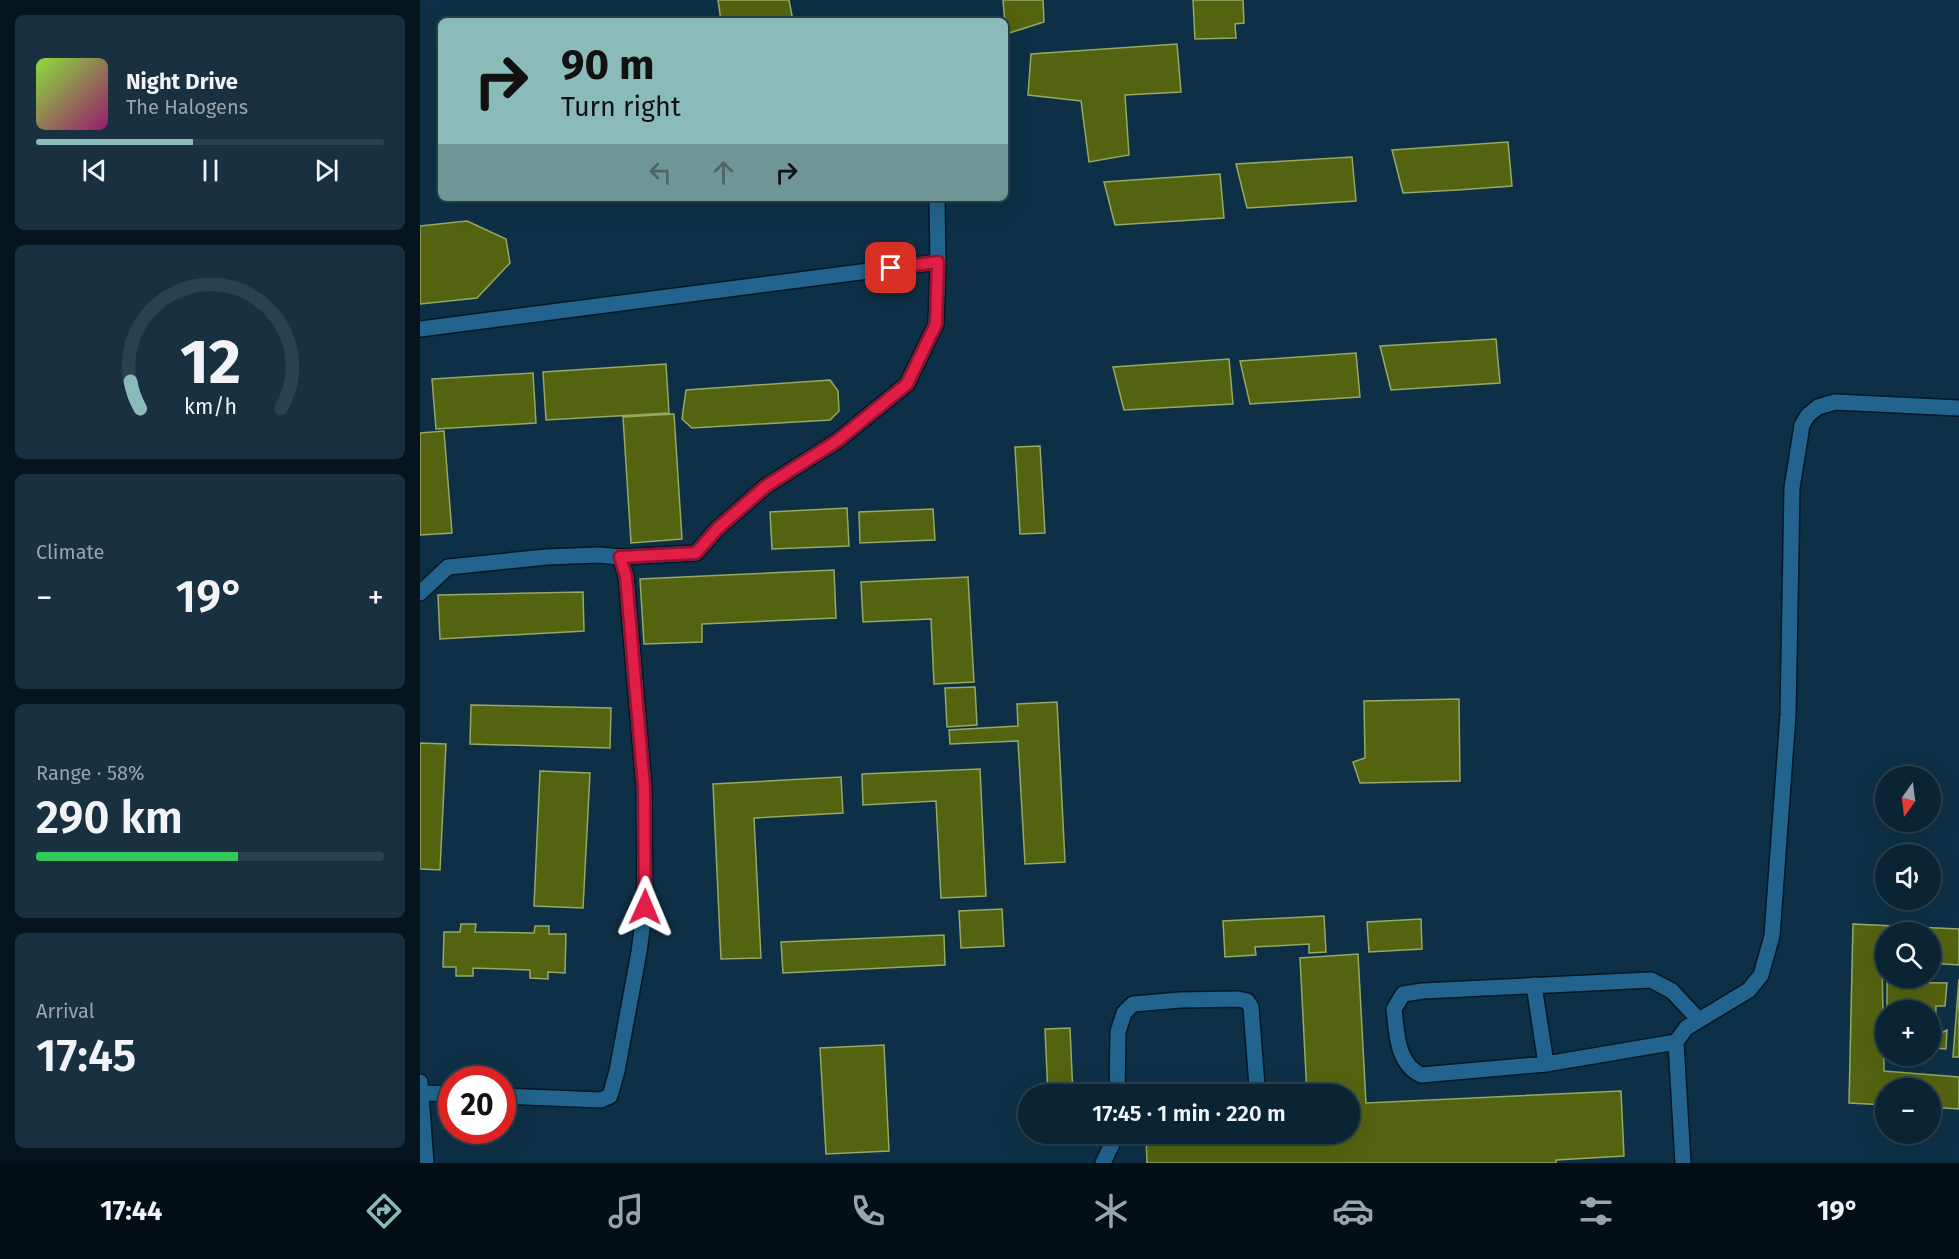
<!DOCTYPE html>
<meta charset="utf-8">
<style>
:root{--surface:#0a2434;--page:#183040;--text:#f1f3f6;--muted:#99a4ac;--line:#2a414f;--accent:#8bbbb9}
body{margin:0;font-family:"Fira Sans",sans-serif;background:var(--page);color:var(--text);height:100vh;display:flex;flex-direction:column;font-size:22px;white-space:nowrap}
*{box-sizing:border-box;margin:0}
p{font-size:20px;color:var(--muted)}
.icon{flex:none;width:33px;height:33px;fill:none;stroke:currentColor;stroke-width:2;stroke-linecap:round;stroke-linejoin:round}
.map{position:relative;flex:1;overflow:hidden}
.panel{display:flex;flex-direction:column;gap:15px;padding:15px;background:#06141d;width:420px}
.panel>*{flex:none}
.guide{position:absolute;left:18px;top:18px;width:570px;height:183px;border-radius:9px;box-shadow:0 6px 24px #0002,0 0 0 2px var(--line);background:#8bbbb9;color:#111;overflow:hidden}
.needle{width:39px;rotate:194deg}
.controls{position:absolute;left:1455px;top:766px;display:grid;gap:12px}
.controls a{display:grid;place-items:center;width:66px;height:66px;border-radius:50%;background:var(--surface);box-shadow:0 6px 24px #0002,0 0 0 2px var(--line);font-size:30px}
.speed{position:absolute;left:18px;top:1066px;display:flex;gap:12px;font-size:30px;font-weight:700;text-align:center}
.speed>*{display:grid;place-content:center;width:78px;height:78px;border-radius:50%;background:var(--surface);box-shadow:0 6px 24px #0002,0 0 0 2px var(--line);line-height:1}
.speed .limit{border:9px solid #d22;background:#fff;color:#111}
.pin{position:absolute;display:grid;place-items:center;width:51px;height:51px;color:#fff;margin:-26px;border-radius:12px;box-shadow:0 3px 9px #0006}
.me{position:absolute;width:66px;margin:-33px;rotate:1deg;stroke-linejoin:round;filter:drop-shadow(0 0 4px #0008)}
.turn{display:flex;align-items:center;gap:21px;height:126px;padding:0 24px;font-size:27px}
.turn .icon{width:78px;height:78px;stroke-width:2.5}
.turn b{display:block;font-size:42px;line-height:51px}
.lanes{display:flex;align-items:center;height:57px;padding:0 24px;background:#0003;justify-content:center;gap:30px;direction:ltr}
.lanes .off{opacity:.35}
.big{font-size:45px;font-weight:600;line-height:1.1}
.panel .card{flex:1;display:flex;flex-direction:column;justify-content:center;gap:9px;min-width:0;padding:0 21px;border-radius:9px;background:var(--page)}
.panel .dial{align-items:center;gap:0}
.dial svg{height:156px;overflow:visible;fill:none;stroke:var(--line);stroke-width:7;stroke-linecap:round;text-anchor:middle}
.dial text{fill:var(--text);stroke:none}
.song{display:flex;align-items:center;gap:18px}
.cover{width:72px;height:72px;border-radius:9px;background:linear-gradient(135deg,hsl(90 70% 55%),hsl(320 70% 35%))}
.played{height:6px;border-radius:3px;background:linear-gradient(90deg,var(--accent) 45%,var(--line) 45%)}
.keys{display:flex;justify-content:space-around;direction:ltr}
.heat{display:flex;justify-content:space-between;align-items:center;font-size:33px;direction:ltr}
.charge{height:9px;border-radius:4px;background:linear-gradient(90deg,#34c759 58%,var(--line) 0)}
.trip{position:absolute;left:598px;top:1084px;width:342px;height:60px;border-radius:30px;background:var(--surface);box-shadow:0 6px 24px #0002,0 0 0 2px var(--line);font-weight:600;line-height:60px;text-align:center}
.menu{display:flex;height:96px;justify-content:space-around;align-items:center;background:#040e15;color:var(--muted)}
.menu .icon{width:42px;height:42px}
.menu .current{color:var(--accent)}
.menu b{font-size:27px;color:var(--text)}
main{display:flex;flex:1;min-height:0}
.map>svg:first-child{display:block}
.building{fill:#546310;stroke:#97a764;stroke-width:1.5}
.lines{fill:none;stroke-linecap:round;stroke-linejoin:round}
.lane-casing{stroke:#041724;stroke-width:18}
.lane{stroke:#22648d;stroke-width:15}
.route-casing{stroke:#92132f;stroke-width:15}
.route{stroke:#e11d48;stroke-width:10}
</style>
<main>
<section class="panel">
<div class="card">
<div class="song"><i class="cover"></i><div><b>Night Drive</b><p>The Halogens</p></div></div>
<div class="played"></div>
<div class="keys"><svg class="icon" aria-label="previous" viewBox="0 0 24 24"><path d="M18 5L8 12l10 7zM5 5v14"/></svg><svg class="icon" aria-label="pause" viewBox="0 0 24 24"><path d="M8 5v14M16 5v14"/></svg><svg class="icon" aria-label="next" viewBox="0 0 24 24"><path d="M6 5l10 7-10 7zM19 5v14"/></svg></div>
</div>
<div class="card dial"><svg viewBox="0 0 100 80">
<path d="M14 69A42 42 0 1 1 86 69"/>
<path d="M14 69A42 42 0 0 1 9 55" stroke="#8bbbb9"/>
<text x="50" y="56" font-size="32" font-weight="700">12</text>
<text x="50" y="72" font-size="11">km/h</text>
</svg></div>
<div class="card"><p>Climate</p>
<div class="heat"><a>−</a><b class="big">19°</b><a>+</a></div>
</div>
<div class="card"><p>Range · 58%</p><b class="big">290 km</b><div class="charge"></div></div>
<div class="card"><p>Arrival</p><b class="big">17:45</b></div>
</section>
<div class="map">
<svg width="1539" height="1163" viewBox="0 0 1539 1163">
<rect width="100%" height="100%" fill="#0e3046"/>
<!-- building -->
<path class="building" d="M 298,0 L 369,0 L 373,21 L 301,21 Z
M 583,0 L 623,0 L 624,22 L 586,34 Z
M 773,0 L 823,0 L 824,23 L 815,24 L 816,38 L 775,39 Z
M 757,44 L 761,92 L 705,95 L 709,155 L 669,162 L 661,101 L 608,95 L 611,54 Z
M 1088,142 L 1092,186 L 1038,190 L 983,193 L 972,150 Z
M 932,157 L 936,201 L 827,208 L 816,164 Z
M 800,174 L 804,218 L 695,225 L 684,182 Z
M 47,221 L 86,239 L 90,263 L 57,298 L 0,304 L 0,226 Z
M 1076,339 L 1080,383 L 971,390 L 960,346 Z
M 936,353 L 940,397 L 830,404 L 820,361 Z
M 809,359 L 813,404 L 704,410 L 693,367 Z
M 246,364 L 249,413 L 126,420 L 123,372 Z
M 113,373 L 116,423 L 16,429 L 12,379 Z
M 410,380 L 418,391 L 419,411 L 410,420 L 272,428 L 262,419 L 266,390 Z
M 254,414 L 262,539 L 211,543 L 203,417 Z
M 24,431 L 32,533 L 0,535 L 0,433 Z
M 620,446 L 625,533 L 600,534 L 595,447 Z
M 427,508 L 429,546 L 352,549 L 350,512 Z
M 513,509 L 515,540 L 440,543 L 439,512 Z
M 414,570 L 416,618 L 282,624 L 282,642 L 224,644 L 220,579 Z
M 548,577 L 554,682 L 514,684 L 511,619 L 443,622 L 441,582 Z
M 163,592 L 164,631 L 20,639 L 18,595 Z
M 555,687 L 557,725 L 527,727 L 525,688 Z
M 1039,699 L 1040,781 L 940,783 L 933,762 L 945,758 L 944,701 Z
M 637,702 L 645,862 L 605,864 L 598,741 L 530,744 L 529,730 L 598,726 L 597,704 Z
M 51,705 L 191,708 L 190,748 L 50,744 Z
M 0,743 L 26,744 L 20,870 L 0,869 Z
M 560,769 L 566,896 L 521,898 L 516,801 L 443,805 L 442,774 Z
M 120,771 L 170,773 L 163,908 L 114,906 Z
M 421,777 L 423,813 L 334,818 L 341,958 L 301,959 L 293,784 Z
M 582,909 L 584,946 L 541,948 L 539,911 Z
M 904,916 L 906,952 L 889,953 L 889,944 L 835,947 L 836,955 L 805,957 L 803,921 Z
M 1001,919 L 1002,949 L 949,952 L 947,922 Z
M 41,924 L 56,924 L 55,932 L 114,933 L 115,926 L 129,926 L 129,934 L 146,934 L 145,973 L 128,972 L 128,979 L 110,978 L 110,970 L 53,968 L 53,976 L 36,976 L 36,967 L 23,967 L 24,932 L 40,932 Z
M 1433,924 L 1539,929 L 1539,965 L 1510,963 L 1510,933 L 1466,933 L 1466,960 L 1462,959 L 1464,1071 L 1539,1077 L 1539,1109 L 1510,1107 L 1510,1089 L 1466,1089 L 1466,1105 L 1429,1103 Z
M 524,935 L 525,965 L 363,973 L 361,942 Z
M 938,954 L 946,1103 L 1201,1091 L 1204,1156 L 1136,1160 L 1136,1163 L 727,1163 L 726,1134 L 930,1134 L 930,1095 L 887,1095 L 880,958 Z
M 1539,979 L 1539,1057 L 1533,1057 Z
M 1467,982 L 1527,983 L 1525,1006 L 1516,1006 L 1515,1036 L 1527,1030 L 1526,1049 L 1513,1048 L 1512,1056 L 1480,1058 L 1480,1056 L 1510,1056 L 1510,1011 L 1477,1011 L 1467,1009 Z
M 650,1028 L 653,1095 L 628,1095 L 625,1029 Z
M 464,1045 L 469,1151 L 406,1154 L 400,1048 Z
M 630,1134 L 655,1134 L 655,1138 L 630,1139 Z"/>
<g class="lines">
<!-- lane casing -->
<g class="lane-casing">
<path id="lane" d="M 0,329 L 518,262
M 0,593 L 28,567 L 126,557 L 179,555 L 200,557 L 276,553 L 297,529 L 346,486 L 417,441 L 487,384 L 516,324 L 518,262 L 517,198
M 1114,985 L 1126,1064
M 1256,1042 L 1126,1064 L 1001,1075 C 976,1063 977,1032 974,1009 L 983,994 L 1003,991 L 1231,980 L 1252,991 L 1279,1020
M 0,1082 L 6,1163
M 2,1093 L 32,1094
M 697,1095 L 698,1032 L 704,1013 L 713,1004 L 760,1000 L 818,999 L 827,1001 L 831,1007 L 837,1087 L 833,1095 L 831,1095
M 82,1096 L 181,1100 L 190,1096 L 197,1071 L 219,952 L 225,907 L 224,787 L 206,576 L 200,557
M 683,1163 L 692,1144 L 693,1134
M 1263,1163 L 1256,1042 L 1266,1028 L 1329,990 L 1341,975 L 1352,936 L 1368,715 L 1372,488 L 1382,425 L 1388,415 L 1398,407 L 1415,402 L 1539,408"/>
</g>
<!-- lane -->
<use href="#lane" class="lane"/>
</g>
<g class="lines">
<!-- route casing -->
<g class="route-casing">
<path id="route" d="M 225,907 L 224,787 L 206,576 L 200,557 L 276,553 L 297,529 L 346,486 L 417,441 L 487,384 L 516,324 L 518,262 L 471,268"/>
</g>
<!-- route -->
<use href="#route" class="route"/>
</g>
</svg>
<div class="controls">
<a><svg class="needle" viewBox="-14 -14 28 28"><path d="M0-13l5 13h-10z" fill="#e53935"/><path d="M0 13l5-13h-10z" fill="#99a4ac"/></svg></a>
<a><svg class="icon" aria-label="sound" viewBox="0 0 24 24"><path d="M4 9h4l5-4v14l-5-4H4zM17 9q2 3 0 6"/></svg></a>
<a><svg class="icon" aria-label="search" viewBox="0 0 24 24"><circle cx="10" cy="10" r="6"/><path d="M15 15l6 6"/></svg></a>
<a>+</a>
<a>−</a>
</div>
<div class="speed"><div class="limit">20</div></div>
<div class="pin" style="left:471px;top:268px;background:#d93025"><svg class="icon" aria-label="arrive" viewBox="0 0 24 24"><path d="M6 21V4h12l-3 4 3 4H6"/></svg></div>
<svg class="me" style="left:225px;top:907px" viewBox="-20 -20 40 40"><path d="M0-17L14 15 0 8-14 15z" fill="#e11d48" stroke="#fff" stroke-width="4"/></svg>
<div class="trip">17:45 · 1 min · 220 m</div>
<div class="guide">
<div class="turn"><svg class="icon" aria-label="right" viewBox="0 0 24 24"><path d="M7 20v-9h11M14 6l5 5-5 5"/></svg><div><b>90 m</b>Turn right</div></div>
<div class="lanes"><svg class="icon off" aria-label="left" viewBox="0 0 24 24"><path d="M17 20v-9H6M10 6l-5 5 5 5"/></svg><svg class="icon off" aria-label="ahead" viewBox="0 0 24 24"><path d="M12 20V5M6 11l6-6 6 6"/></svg><svg class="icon" aria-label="right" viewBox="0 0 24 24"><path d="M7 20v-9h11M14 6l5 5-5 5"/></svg></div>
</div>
</div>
</main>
<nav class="menu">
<b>17:44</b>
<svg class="icon current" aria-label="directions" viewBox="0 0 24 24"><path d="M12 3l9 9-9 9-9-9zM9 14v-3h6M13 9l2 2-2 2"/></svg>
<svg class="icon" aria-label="music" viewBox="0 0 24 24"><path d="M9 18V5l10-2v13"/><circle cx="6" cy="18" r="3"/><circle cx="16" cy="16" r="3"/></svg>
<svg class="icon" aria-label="phone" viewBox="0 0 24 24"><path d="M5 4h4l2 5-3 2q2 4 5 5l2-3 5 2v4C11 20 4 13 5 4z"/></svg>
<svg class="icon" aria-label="climate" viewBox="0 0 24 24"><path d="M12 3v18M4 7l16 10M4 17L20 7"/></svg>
<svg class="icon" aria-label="car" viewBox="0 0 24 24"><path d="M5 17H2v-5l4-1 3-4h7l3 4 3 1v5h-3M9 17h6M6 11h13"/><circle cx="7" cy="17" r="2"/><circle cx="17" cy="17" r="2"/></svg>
<svg class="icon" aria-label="filters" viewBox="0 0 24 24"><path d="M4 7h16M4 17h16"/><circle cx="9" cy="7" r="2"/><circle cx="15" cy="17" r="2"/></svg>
<b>19°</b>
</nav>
